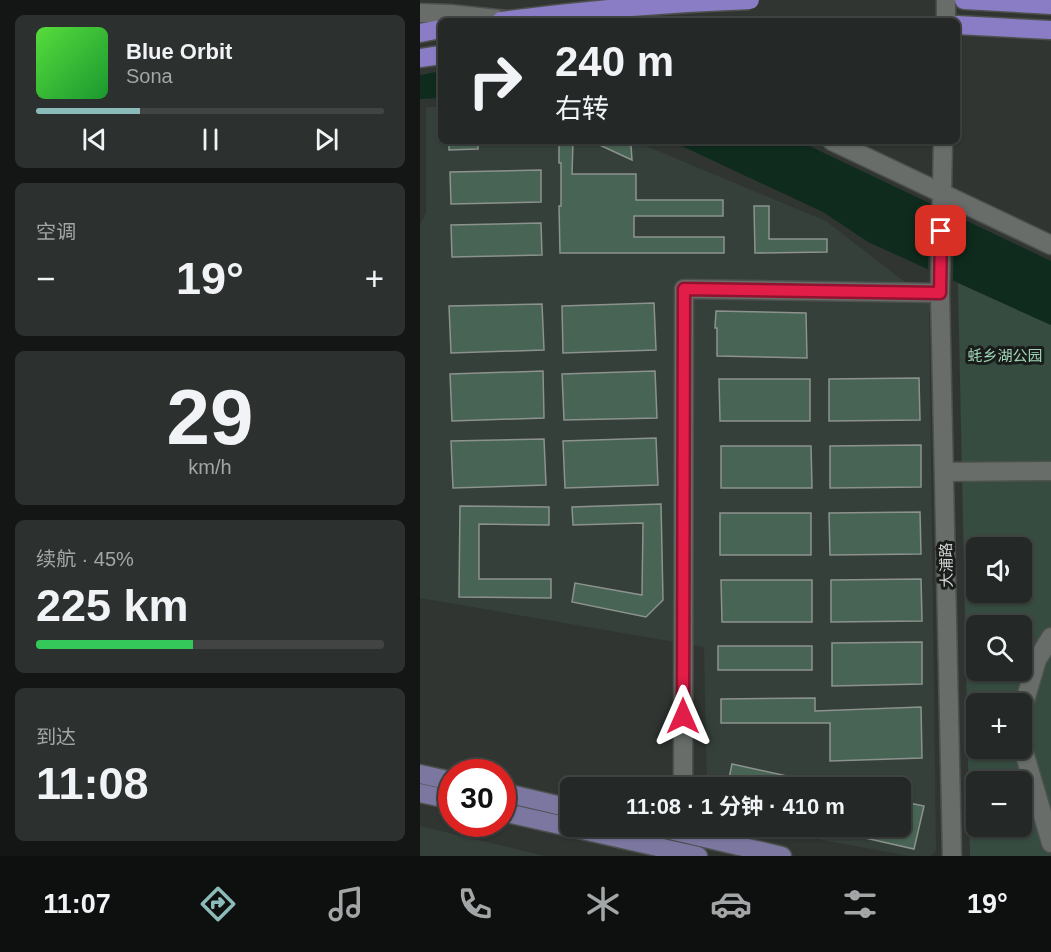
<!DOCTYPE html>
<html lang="zh">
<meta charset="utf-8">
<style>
:root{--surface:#242826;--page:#2c302e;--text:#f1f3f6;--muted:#a3a6a7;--line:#414443;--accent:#8bbbb9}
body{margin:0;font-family:Arial,"Noto Sans SC",sans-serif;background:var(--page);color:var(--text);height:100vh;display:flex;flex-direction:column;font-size:22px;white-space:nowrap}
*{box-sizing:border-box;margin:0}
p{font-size:20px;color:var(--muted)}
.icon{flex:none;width:33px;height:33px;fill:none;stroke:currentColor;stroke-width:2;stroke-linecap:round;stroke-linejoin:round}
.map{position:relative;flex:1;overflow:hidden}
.sheet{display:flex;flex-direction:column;gap:15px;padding:15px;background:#141615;width:420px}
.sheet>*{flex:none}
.guide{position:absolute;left:18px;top:18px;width:522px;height:126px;border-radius:9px;box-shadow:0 2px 4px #0004,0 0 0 2px var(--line);background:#242826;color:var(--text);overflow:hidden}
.fabs{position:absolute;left:546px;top:537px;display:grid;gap:12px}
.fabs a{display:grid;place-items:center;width:66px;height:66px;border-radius:9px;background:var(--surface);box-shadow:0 2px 4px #0004,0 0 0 2px var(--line);font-size:30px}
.speed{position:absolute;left:18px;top:759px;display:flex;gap:12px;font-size:30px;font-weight:700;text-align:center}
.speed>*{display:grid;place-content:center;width:78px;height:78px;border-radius:50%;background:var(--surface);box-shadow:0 2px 4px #0004,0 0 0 2px var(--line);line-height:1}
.speed .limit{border:9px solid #d22;background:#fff;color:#111}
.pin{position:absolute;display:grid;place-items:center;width:51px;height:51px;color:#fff;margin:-26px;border-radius:12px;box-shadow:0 3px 9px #0006}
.me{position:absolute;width:66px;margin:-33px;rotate:0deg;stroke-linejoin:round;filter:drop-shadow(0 0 4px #0008)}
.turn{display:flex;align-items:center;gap:21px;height:126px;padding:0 18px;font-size:27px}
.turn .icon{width:78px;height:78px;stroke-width:2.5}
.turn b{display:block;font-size:42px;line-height:51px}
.big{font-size:45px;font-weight:700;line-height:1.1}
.sheet .widget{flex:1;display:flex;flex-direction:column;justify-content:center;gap:9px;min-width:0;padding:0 21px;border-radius:9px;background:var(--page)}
.sheet .dial{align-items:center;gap:0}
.dial b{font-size:78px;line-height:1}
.song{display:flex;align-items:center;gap:18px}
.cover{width:72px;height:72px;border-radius:9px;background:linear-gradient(135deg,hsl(110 70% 55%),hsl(130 70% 35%))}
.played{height:6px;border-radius:3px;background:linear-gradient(90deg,var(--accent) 30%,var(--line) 30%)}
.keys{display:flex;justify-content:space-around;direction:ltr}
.heat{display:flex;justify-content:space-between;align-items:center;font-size:33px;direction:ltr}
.charge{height:9px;border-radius:4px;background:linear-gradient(90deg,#34c759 45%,var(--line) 0)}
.trip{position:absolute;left:140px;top:777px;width:351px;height:60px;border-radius:9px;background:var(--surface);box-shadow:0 2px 4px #0004,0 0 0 2px var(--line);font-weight:700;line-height:60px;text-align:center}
.dock{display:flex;height:96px;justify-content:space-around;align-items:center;background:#0e100f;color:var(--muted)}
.dock .icon{width:42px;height:42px}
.dock .active{color:var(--accent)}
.dock b{font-size:27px;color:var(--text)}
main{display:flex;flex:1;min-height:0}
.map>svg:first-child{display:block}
.built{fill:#35403a}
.green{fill:#364c40;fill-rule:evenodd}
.water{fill:#0f2b1d}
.pier{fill:#303532}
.building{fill:#476454;stroke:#8d928f;stroke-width:1.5}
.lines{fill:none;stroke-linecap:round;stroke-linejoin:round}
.minor-casing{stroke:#4d514e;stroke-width:21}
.major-casing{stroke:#4d514e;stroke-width:21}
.highway-casing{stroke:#4d514e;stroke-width:21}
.minor{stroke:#686d6a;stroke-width:18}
.major{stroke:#7c77a1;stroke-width:18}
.highway{stroke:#8a7dc5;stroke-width:18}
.highway-bridge-casing{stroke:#4d514e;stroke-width:21;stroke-linecap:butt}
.highway-bridge{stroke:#8a7dc5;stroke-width:18}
.route-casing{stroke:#92132f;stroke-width:15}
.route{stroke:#e11d48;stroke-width:10}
.labels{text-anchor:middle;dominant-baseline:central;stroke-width:6;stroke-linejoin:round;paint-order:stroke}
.park-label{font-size:15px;fill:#9fd7b8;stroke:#1a1c1b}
.street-label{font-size:15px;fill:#d4d7d5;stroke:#1a1c1b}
</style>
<main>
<section class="sheet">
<div class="widget">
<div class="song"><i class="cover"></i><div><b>Blue Orbit</b><p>Sona</p></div></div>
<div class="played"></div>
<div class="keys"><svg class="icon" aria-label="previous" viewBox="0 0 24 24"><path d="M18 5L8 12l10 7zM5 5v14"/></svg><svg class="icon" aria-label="pause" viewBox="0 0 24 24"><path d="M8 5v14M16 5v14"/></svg><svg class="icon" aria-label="next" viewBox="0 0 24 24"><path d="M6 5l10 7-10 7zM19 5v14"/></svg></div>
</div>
<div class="widget"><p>空调</p>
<div class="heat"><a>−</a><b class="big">19°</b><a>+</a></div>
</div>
<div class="widget dial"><b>29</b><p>km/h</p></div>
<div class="widget"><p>续航 · 45%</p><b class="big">225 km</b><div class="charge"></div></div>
<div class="widget"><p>到达</p><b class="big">11:08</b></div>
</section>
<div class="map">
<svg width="631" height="856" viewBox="0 0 631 856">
<rect width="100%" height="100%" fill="#303532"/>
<!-- built -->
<path class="built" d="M 6,107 L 21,107 L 21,141 L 214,141 L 406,221 L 516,306 L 509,312 L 516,851 L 511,856 L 489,856 L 332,827 L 480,826 L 480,788 L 287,787 L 284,647 L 0,598 L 0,225 L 6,212 Z
M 0,826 L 125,856 L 0,856 Z"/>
<!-- green -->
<path class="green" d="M 538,283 L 631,325 L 631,856 L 550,856 ZM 556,548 L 602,548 L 602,592 L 556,592 ZM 556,626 L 602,626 L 602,670 L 556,670 ZM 556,704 L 602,704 L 602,748 L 556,748 ZM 556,782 L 602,782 L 602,826 L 556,826 Z"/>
<!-- water -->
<path class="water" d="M 0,19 L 21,21 L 21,98 L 0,99 Z
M 251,141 L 379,141 L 631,261 L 631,325 L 448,242 L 403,212 Z"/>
<!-- pier -->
<path class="pier" d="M 0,16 L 21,21 L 21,71 L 0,75 Z
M 509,204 L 534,215 L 533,281 L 508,269 Z"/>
<!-- building -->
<path class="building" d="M 29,141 L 58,141 L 58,149 L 29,150 Z
M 139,141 L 153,141 L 152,174 L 216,174 L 216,200 L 303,200 L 303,216 L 214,216 L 214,237 L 304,237 L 304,253 L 140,253 L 139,206 L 141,206 L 141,163 L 139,163 Z
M 171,141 L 198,141 L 211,146 L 212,160 Z
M 121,170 L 121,202 L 31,204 L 30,172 Z
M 334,206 L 349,206 L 349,239 L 407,239 L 407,252 L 335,253 Z
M 121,223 L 122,255 L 32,257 L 31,225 Z
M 234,303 L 236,350 L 143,353 L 142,306 Z
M 122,304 L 124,350 L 31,353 L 29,306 Z
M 296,311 L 386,313 L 387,358 L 297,356 L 297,328 L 295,328 Z
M 123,371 L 124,418 L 32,421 L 30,374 Z
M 235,371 L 237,418 L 144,420 L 142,374 Z
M 499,378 L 500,420 L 409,421 L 409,379 Z
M 299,379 L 390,379 L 390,421 L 300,421 Z
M 236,438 L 238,485 L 145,488 L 143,441 Z
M 124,439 L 126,485 L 33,488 L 31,441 Z
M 501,445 L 501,487 L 410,488 L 410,446 Z
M 301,446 L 391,446 L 392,488 L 301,488 Z
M 241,504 L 243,600 L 226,617 L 152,602 L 155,583 L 222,595 L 223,523 L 153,525 L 152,507 Z
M 40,506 L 129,507 L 129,525 L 59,524 L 59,579 L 131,579 L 131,598 L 39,597 Z
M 500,512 L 501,554 L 410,555 L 409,513 Z
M 300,513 L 391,513 L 391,555 L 300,555 Z
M 501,579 L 502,621 L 411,622 L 411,580 Z
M 301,580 L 392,580 L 392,622 L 302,622 Z
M 502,642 L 502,684 L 412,686 L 412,643 Z
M 298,646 L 392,646 L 392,670 L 298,670 Z
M 395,698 L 395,711 L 501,707 L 502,758 L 410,761 L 410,723 L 301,723 L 301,699 Z
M 312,764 L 399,783 L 399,788 L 307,788 Z
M 480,801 L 504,806 L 494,849 L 414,831 L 415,826 L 480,826 Z"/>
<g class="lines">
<!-- minor casing -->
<g class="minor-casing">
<path id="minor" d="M 0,13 L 30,14 L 96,21
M 526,21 L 526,0
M 412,141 L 631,245
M 523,141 L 520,293 L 532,856
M 524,472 L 631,471
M 602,711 L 617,660 L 631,637
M 602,745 L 631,843
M 263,788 L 264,289 L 520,293"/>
</g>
<!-- major casing -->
<g class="major-casing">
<path id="major" d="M 0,774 L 32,781
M 82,792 L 150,808
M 0,793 L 32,800
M 82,812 L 278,856
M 233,826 L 362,856"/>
</g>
<!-- highway casing -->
<g class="highway-casing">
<path id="highway" d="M 544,0 L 631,5
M 537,25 L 631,30
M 0,33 L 21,29
M 0,58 L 21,55"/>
</g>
<!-- minor -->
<use href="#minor" class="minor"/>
<!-- major -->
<use href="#major" class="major"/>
<!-- highway -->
<use href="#highway" class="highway"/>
<!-- highway-bridge casing -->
<g class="highway-bridge-casing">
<path id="highway-bridge" d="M 81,21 C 164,10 247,3 330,0"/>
</g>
<!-- highway-bridge -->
<use href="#highway-bridge" class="highway-bridge"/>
</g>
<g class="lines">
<!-- route casing -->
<g class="route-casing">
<path id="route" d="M 263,716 L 264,289 L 520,293 L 521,231"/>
</g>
<!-- route -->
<use href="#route" class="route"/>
</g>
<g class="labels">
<!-- park labels -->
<g class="park-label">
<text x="585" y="355">蚝乡湖公园</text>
</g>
<!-- street labels -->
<g class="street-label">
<text transform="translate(526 565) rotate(-91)">大浦路</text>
</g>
</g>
</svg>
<div class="fabs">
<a><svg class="icon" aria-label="sound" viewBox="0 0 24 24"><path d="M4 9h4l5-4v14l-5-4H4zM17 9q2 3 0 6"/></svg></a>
<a><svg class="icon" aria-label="search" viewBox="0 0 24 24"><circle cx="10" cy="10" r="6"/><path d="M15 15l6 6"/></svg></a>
<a>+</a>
<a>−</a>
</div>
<div class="speed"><div class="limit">30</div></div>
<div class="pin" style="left:521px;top:231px;background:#d93025"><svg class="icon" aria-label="arrive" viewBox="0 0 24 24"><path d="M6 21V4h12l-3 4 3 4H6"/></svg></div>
<svg class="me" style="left:263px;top:716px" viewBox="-20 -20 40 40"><path d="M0-17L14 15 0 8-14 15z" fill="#e11d48" stroke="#fff" stroke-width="4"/></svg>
<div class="trip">11:08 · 1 分钟 · 410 m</div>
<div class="guide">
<div class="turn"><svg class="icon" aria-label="right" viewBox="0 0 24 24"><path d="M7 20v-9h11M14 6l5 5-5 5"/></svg><div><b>240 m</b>右转</div></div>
</div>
</div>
</main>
<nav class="dock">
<b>11:07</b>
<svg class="icon active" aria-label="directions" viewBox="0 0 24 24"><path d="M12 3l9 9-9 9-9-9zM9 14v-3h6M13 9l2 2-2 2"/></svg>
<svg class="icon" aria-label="music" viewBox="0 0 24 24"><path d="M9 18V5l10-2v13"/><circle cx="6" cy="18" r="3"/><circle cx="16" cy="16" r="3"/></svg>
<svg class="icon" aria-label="phone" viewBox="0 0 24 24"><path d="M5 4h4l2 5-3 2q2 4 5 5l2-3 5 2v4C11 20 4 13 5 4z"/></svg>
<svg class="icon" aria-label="climate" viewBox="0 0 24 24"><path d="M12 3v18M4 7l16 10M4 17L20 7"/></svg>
<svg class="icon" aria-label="car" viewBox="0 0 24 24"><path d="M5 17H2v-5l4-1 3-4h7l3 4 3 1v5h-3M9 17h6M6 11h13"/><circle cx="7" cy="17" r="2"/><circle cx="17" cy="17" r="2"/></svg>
<svg class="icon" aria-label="filters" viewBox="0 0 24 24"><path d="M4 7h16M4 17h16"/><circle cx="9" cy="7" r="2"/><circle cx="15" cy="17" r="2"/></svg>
<b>19°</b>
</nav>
